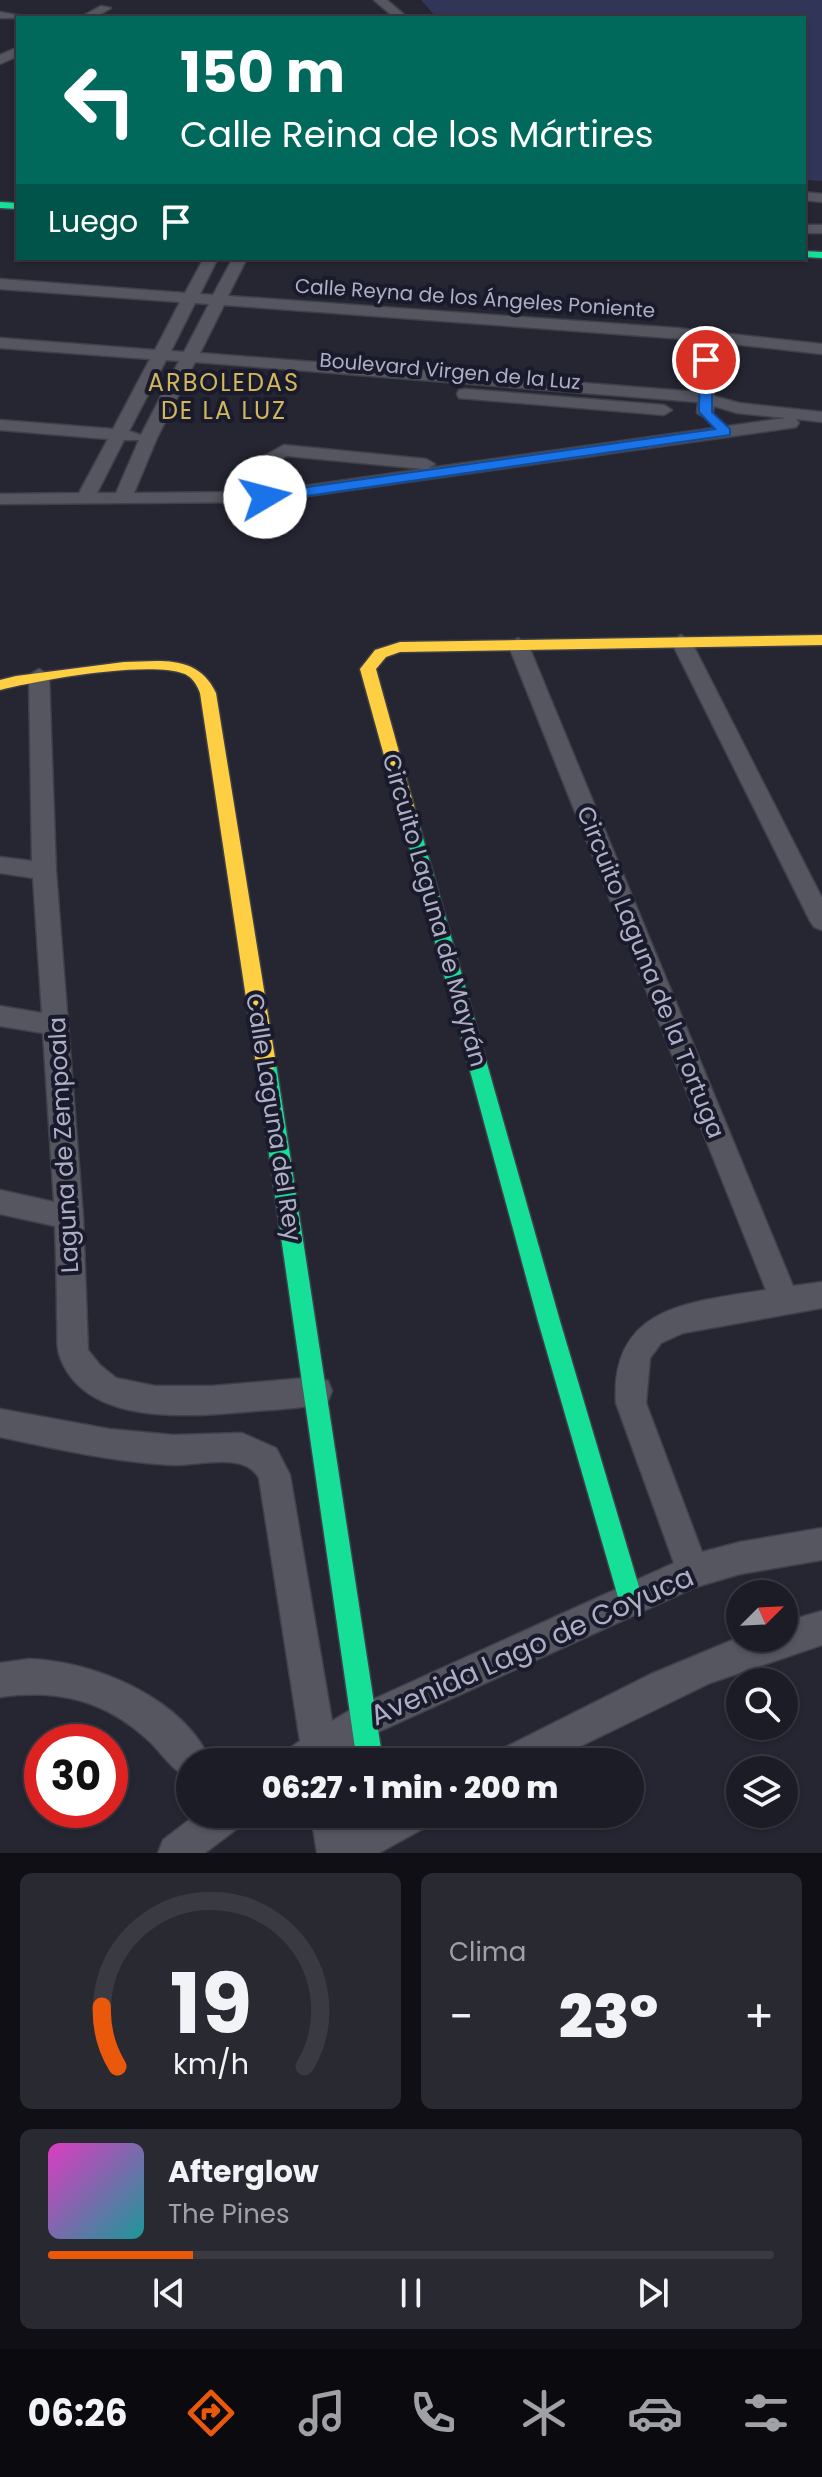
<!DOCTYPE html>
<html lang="es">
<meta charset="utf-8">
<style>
:root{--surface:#1c1c26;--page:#292932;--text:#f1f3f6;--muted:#a0a1a7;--line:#3a3a43;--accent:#ea580c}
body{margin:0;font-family:Poppins,sans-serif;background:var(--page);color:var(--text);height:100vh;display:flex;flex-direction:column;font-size:30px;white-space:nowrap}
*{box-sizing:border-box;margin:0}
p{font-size:26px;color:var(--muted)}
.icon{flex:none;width:44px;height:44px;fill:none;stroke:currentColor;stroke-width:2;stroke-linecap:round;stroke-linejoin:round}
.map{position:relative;height:1853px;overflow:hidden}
.drawer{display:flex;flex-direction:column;gap:20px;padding:20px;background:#0f0f15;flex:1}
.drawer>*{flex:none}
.hud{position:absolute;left:16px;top:16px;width:790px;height:244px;border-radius:0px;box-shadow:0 2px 6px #0004,0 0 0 2px var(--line);background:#00695c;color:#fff;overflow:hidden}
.needle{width:52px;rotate:66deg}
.controls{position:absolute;left:726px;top:1580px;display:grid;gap:16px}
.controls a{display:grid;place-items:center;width:72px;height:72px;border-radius:50%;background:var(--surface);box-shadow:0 2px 6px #0004,0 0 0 2px var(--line);font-size:40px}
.speed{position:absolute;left:24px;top:1724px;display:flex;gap:16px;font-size:40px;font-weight:700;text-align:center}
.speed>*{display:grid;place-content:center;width:104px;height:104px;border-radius:50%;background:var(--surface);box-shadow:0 2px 6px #0004,0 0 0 2px var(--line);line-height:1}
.speed .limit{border:12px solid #d22;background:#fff;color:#111}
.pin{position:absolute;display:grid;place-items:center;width:68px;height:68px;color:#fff;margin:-34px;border:4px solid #fff;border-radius:50%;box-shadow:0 2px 8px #0007}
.me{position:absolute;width:88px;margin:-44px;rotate:82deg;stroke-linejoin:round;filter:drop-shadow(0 0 6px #0008)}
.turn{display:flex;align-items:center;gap:28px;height:168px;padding:0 32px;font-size:36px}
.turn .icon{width:104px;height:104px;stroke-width:2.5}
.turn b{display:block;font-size:56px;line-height:68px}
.then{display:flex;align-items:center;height:76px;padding:0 32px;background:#0003;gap:16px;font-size:30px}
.big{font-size:60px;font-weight:800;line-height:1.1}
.drawer .widget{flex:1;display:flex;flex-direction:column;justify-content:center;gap:12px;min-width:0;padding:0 28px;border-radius:12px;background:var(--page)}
.drawer .dial{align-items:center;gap:0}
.dial svg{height:208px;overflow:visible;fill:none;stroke:var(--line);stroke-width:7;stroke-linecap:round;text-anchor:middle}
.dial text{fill:var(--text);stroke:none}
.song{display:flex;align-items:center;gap:24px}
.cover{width:96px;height:96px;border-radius:12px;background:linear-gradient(135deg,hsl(310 70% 55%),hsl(180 70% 35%))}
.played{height:8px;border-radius:4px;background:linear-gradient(90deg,var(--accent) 20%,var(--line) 20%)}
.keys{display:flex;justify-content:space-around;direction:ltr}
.heat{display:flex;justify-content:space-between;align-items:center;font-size:44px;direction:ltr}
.drawer .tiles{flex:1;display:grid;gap:20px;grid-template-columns:1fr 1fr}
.widget:last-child{grid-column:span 2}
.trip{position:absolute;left:176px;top:1748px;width:468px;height:80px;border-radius:40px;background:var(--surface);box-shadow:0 2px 6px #0004,0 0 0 2px var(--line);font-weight:800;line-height:80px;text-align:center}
.tabs{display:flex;height:128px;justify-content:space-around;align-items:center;background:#0b0b0f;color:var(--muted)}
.tabs .icon{width:56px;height:56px}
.tabs .selected{color:var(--accent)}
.tabs b{font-size:36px;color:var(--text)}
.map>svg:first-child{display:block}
.water{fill:#313558}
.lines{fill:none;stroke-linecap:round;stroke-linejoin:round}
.street-casing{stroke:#3f4049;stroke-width:3}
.fast-casing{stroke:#3f4049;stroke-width:3}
.slow-casing{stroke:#3f4049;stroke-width:3}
.street{fill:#565661;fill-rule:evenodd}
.fast{fill:#16e098;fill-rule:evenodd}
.slow{fill:#ffcf43;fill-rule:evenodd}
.route{fill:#1a73e8;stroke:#114b97;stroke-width:2}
.labels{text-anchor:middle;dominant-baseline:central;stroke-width:8;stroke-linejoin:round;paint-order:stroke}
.far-street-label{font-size:20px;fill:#aeafc4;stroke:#191b2c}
.far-quarter-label{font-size:24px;letter-spacing:2px;fill:#d2b65b;stroke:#191b2c}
.street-label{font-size:24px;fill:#aeafc4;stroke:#191b2c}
.near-street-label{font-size:28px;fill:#aeafc4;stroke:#191b2c}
</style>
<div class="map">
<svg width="822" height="1853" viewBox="0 0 822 1853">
<rect width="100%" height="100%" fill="#252632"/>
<!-- water -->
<path class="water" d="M 421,0 L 822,0 L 822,181 L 804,180 L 804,18 L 437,18 Z"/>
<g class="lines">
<!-- street casing -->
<g class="street-casing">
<path id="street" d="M 374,0 L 387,0 L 408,18 L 395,18 Z
M 101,6 L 111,8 L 94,18 L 79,18 Z
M 0,12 L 33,18 L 0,18 Z
M 18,47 L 18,56 L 0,64 L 0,55 Z
M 804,192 L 822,194 L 822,202 L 804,200 Z
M 804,225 L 822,225 L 822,233 L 804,233 Z
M 204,258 L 218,258 L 200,294 L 213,295 L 233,258 L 247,258 L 228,296 L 676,328 L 822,344 L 822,354 L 714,342 L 714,396 L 739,403 L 822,412 L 822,422 L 796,419 L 799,423 L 796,427 L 790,428 L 265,502 L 0,504 L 0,494 L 79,493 L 108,439 L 0,430 L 0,420 L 113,429 L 150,359 L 0,348 L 0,338 L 155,350 L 180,302 L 0,289 L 0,279 L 185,293 ZM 195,303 L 209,304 L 184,352 L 171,351 ZM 224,305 L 698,340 L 698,392 L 200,353 ZM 166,360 L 179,361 L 141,435 L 129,431 ZM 195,362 L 698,402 L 697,413 L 706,418 L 712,417 L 714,406 L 737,413 L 786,418 L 429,468 L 435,464 L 426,459 L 284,445 L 264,456 L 257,492 L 134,493 L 157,438 ZM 124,440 L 139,440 L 116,493 L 97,493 ZM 287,456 L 424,469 L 275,490 L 281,459 Z
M 465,389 L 664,405 L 672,410 L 664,415 L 459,398 L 457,394 L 459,390 Z
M 681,635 L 691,641 L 822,898 L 822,930 L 814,927 L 810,921 L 671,641 Z
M 518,638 L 528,644 L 793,1286 L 822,1282 L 822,1308 L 683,1333 L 661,1343 L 650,1358 L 646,1403 L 702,1552 L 740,1542 L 822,1528 L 822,1560 L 740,1574 L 696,1587 L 376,1733 L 338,1758 L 339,1762 L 281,1762 L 287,1750 L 300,1741 L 259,1478 C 244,1451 198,1466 172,1465 C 114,1462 57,1449 0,1437 L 0,1409 L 109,1429 L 173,1435 L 242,1433 L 276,1448 L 290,1475 L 332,1721 L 352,1709 L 674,1563 L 616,1403 C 610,1306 690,1302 766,1290 L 508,644 Z
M 39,669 L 49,675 L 56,871 L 83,1217 L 88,1350 L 100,1365 L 116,1378 L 155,1386 L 212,1386 L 317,1377 L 328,1381 L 332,1391 L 328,1401 C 305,1409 279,1409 255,1411 C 195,1416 83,1429 59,1354 C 56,1343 58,1329 57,1318 C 57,1287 56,1256 55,1226 L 0,1214 L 0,1190 L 54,1202 L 43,1033 L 0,1026 L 0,1006 L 42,1013 L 33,878 L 0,873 L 0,857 L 32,861 L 29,675 Z
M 822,1611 L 822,1645 L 710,1683 L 548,1762 L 494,1762 L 500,1750 L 651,1674 L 740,1637 L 784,1638 L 784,1622 Z
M 29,1659 C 94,1661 184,1698 211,1762 L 190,1762 L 190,1778 C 173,1772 162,1753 149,1741 C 105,1700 58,1689 0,1697 L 0,1663 Z
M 197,1814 L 244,1814 L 239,1827 L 205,1853 L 158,1853 L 163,1840 Z
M 311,1814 L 347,1814 L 349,1829 L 377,1814 L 431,1814 L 426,1827 L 379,1853 L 317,1853 Z"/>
</g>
<!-- fast casing -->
<g class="fast-casing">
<path id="fast" d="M 0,202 L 18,203 L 18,209 L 0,208 Z
M 804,251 L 822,252 L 822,258 L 804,257 Z
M 411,818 L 419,824 L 560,1321 L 642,1597 L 639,1606 L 630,1609 L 621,1606 L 618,1597 L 538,1321 L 403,824 Z
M 266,1056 L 273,1059 L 276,1064 L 383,1762 L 357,1762 L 256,1064 L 259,1059 Z"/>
</g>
<!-- slow casing -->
<g class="slow-casing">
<path id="slow" d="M 822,635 L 822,645 L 400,652 L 386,657 L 376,669 L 419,824 L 411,830 L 403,824 L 360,669 L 375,650 L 400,642 Z
M 124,662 C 161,661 198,654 216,693 L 276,1064 L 273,1069 L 259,1069 L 256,1064 L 200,693 C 197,685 193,678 185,674 C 150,660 38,680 0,690 L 0,680 L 16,676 Z"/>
</g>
<!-- street -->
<use href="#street" class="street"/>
<!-- fast -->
<use href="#fast" class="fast"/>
<!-- slow -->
<use href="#slow" class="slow"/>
</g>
<!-- route -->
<path class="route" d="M 706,356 L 712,360 L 712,412 L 730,429 L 730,435 L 265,502 L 258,497 L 265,493 L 715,429 L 699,412 L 700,360 Z"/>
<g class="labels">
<!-- far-street labels -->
<g class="far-street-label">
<text transform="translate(475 298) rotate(4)">Calle Reyna de los Ángeles Poniente</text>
<text transform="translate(450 371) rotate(5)">Boulevard Virgen de la Luz</text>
</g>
<!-- far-quarter labels -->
<g class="far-quarter-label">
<text x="224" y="382">ARBOLEDAS<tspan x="224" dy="28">DE LA LUZ</tspan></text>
</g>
<!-- street labels -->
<g class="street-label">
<text transform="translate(435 910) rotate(74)">Circuito Laguna de Mayrán</text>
<text transform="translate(651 972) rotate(68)">Circuito Laguna de la Tortuga</text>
<text transform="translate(274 1117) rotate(81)">Calle Laguna del Rey</text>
<text transform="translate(63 1145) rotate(-93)">Laguna de Zempoala</text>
</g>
<!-- near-street labels -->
<g class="near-street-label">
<text transform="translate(532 1646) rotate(-24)">Avenida Lago de Coyuca</text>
</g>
</g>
</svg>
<div class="controls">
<a><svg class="needle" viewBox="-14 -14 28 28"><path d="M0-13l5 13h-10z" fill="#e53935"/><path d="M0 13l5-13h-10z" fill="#a0a1a7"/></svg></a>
<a><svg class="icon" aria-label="search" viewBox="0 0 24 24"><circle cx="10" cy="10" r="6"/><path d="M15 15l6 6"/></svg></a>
<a><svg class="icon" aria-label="layers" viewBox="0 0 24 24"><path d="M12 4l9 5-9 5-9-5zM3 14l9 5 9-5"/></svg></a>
</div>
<div class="speed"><div class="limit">30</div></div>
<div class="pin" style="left:706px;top:360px;background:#d93025"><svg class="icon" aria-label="arrive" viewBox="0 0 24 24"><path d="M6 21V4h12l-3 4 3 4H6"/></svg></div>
<svg class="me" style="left:265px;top:497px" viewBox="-20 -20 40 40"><circle r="19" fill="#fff"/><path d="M0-13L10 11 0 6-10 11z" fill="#1a73e8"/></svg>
<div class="trip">06:27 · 1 min · 200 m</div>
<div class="hud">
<div class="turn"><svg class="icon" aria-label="left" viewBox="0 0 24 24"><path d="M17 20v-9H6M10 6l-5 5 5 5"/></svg><div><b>150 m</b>Calle Reina de los Mártires</div></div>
<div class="then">Luego<svg class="icon" aria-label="arrive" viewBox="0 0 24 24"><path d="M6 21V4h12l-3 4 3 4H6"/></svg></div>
</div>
</div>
<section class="drawer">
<div class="tiles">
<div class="widget dial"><svg viewBox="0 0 100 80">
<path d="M14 69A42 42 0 1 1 86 69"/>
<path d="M14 69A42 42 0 0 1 8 46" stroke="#ea580c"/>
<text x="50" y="56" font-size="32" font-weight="700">19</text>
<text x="50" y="72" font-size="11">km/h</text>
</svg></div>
<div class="widget"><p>Clima</p>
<div class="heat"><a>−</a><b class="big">23°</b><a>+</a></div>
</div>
<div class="widget">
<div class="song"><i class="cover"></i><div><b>Afterglow</b><p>The Pines</p></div></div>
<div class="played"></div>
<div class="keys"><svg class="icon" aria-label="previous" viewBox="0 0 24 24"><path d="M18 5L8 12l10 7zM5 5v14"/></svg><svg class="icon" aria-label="pause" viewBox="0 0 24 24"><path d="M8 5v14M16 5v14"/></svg><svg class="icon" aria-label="next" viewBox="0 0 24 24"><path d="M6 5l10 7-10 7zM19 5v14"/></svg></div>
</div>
</div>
</section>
<nav class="tabs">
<b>06:26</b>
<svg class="icon selected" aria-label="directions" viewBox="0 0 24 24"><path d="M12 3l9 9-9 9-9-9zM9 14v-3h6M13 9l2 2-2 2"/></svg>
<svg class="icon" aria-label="music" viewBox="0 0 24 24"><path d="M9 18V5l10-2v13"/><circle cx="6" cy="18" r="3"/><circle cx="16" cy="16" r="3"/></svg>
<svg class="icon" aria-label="phone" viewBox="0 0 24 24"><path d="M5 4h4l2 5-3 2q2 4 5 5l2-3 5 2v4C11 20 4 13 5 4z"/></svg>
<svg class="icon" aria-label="climate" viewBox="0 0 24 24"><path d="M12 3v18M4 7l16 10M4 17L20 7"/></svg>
<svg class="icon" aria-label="car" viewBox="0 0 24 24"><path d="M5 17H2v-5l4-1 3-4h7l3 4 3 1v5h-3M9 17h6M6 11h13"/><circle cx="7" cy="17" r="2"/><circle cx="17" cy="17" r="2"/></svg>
<svg class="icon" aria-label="filters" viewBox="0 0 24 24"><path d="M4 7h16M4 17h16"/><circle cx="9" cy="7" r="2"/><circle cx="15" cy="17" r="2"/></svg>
</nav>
